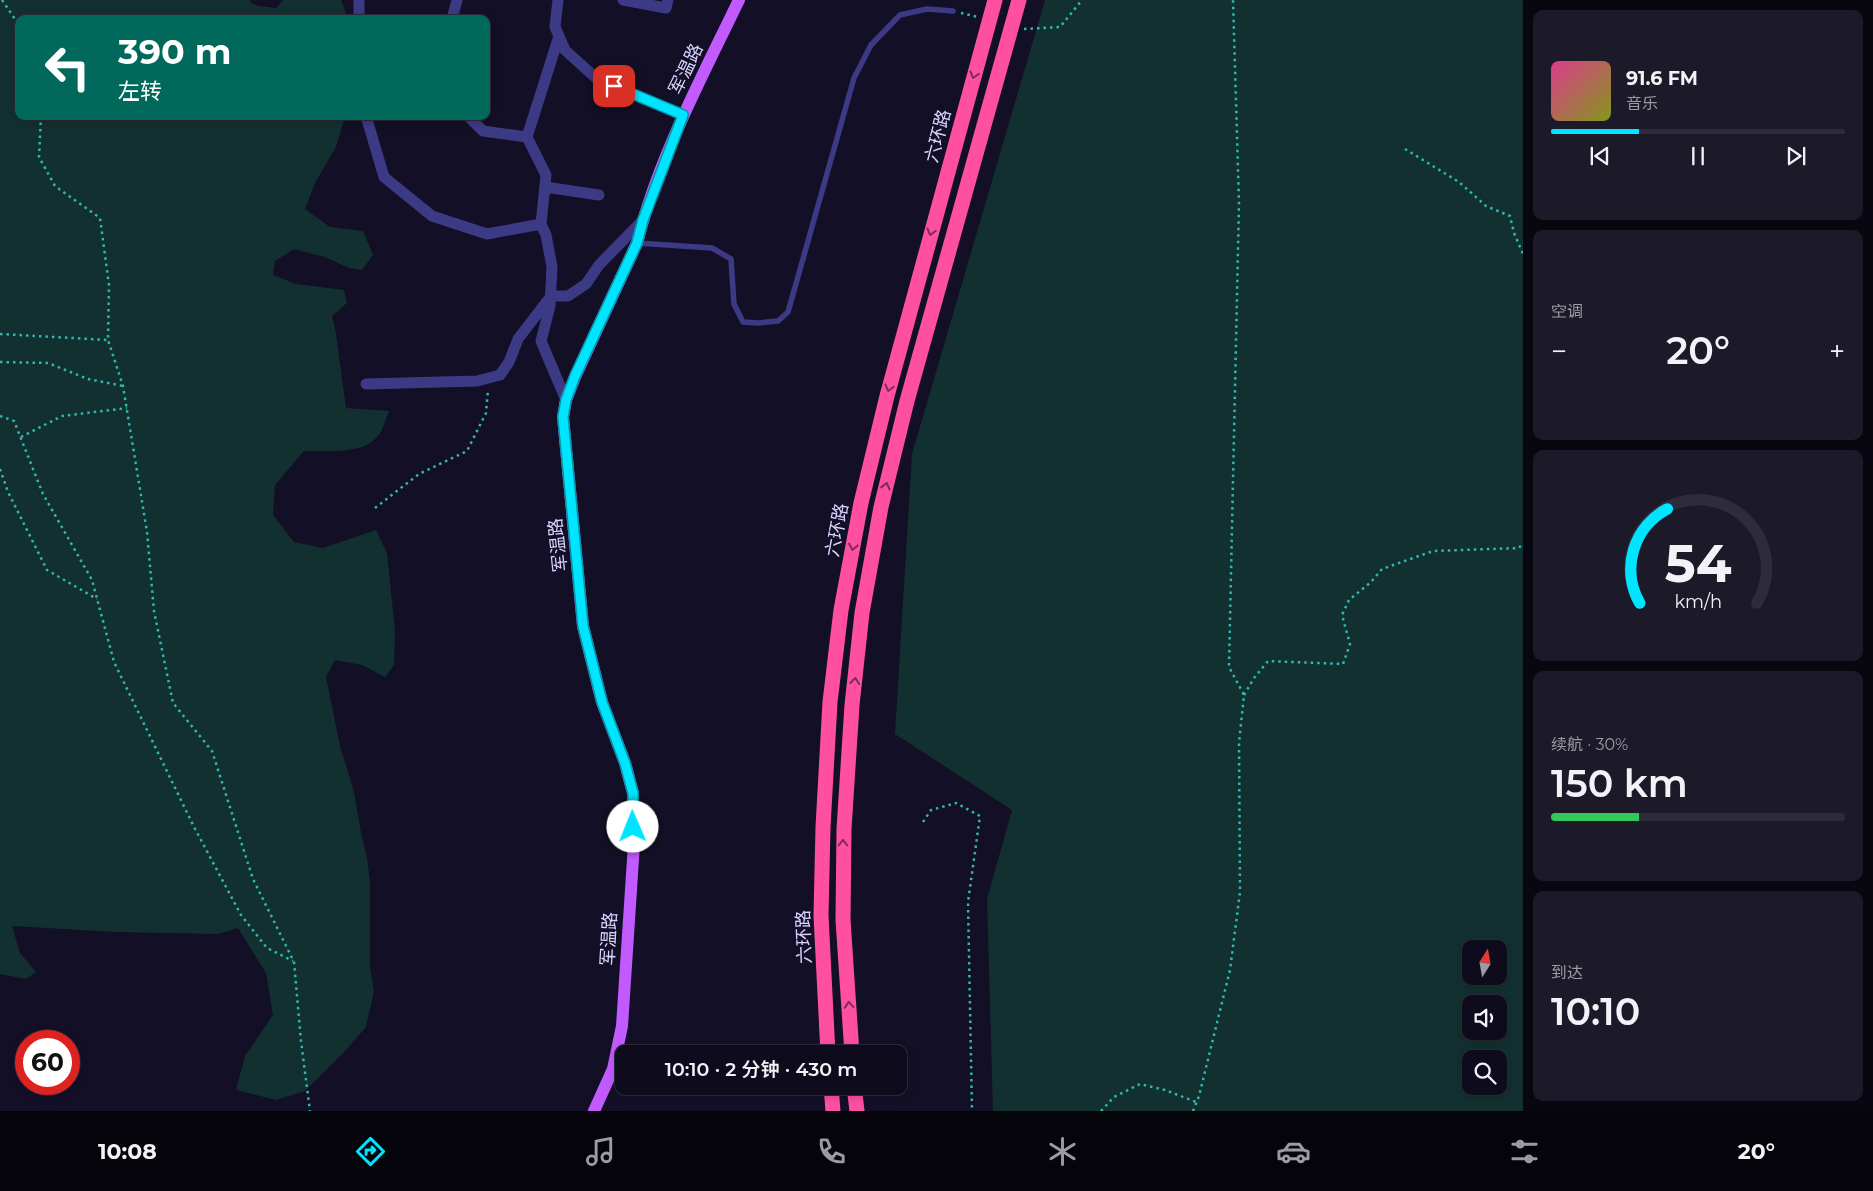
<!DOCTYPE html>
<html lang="zh">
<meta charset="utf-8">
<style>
:root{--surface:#0e0b1c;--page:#1c1929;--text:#f1f3f6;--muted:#9b9ba3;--line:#2e2b3b;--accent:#00e5ff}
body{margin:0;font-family:Montserrat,"Noto Sans SC",sans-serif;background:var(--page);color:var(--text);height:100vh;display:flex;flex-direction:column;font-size:19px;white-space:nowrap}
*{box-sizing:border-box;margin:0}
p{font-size:16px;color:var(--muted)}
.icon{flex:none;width:28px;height:28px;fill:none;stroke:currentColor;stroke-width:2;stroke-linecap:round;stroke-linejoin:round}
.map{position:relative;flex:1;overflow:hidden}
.side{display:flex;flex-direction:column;gap:10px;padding:10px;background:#08060f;width:350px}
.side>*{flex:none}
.top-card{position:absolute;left:15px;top:15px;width:475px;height:105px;border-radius:10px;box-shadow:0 2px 8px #0003,0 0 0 1px var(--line);background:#00695c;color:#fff;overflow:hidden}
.needle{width:32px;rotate:11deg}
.tools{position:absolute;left:1462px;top:940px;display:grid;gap:10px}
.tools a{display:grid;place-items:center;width:45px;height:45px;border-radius:10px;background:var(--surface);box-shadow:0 2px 8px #0003,0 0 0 1px var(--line);font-size:25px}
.speed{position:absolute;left:15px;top:1030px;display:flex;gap:10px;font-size:25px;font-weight:700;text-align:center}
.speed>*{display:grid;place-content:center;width:65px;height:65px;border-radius:50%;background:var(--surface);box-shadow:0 2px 8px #0003,0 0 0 1px var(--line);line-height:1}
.speed .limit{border:8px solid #d22;background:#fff;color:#111}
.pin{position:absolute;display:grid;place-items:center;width:42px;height:42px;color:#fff;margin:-21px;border-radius:10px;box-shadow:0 2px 8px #0006}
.me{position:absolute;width:55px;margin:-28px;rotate:359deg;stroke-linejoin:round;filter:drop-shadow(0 0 4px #0008)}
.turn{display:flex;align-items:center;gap:18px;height:105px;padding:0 20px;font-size:22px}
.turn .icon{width:65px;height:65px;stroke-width:2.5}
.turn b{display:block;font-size:35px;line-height:42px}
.big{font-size:38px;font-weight:600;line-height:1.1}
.side .widget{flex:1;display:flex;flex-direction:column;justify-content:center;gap:8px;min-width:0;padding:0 18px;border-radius:10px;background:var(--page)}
.side .dial{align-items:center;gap:0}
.dial svg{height:130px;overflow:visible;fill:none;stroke:var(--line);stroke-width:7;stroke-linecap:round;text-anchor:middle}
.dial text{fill:var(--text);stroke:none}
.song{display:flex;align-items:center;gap:15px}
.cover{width:60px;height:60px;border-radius:8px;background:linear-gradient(135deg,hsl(330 70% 55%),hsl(70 70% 35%))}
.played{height:5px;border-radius:2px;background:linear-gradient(90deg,var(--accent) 30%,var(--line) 30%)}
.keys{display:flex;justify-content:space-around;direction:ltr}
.heat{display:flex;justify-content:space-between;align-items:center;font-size:28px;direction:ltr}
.charge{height:8px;border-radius:4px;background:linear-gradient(90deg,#34c759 30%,var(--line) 0)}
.trip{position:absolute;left:615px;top:1045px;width:292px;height:50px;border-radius:10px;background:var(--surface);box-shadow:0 2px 8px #0003,0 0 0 1px var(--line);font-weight:600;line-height:50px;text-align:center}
.tab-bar{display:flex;height:80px;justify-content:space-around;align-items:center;background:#06040b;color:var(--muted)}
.tab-bar .icon{width:35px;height:35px}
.tab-bar .active{color:var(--accent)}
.tab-bar b{font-size:22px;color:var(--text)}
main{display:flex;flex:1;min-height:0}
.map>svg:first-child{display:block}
.green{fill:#12302f;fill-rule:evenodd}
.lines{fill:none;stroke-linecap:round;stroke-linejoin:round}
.path{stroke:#2fb8b0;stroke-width:2.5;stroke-dasharray:2.5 4;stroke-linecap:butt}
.service{stroke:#3d3a85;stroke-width:5.5}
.minor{stroke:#3d3a85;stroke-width:11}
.primary{stroke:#c25bff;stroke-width:12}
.motorway{stroke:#ff4fa3;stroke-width:15}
.oneway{stroke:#7d2c5e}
.route-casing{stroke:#0095a6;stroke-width:12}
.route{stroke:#00e5ff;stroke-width:9}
.labels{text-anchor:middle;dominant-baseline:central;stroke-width:4;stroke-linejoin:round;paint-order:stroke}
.street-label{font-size:18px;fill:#d9d4ff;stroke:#130f26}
</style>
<main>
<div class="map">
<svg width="1523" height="1111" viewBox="0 0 1523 1111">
<rect width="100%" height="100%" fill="#130f26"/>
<!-- green -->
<path class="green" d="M 0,0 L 250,0 L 251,3 L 259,6 L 276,8 L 283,0 L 341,0 L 348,19 L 19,19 L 19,116 L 345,116 L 336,147 L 315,183 L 305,209 L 330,227 L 363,231 L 373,255 L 362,270 L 349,268 L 325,257 L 294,249 L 275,261 L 273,275 L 296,284 L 344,290 L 347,303 L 332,316 L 336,334 L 346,408 L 389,411 C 386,418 383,430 378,436 C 361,456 327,450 304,451 L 275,485 L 273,515 L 294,542 L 323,548 L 376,530 L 387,553 L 395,631 L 394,665 L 385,677 L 362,665 L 335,660 L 326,677 L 340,746 L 354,792 L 361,833 L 367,858 L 370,882 L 370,967 L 374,991 L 366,1027 L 346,1050 L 305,1091 L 276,1100 L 236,1090 L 245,1056 L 273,1015 L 266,973 L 238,928 L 219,934 L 116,932 L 12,926 L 20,953 L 36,972 L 26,979 L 0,974 Z
M 1045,0 L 1523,0 L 1523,1111 L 993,1111 L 987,899 L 1012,810 L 895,734 L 912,454 ZM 1471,949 L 1499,949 L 1499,976 L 1471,976 ZM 1471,1004 L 1499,1004 L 1499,1031 L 1471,1031 ZM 1471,1059 L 1499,1059 L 1499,1086 L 1471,1086 Z"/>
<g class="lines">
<!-- path -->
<path class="path" d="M 2,0 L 19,25
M 961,13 L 978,17
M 1024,29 L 1060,27 L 1082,0
M 41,116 L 39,157 L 55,186 L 100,218 L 109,285 L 108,340 L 123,386 L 147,532 L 154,611 L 173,703 L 212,751 L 253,879 L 294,962 L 301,1041 L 310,1111
M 1405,149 L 1459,182 L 1486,206 L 1510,216 L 1514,233 L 1523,254
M 0,334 L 108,340
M 0,362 L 48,363 L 88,379 L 123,386
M 0,416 L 14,421 L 43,494 L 92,580 L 114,662 L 194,827 L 241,915 L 267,948 L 293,961
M 21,437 L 62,416 L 127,408
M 0,469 L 8,492 L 47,570 L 97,599
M 375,508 L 419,474 L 467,451 L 486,413 L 488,390
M 1244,695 L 1254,678 L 1268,661 L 1343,664 L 1350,644 L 1342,615 L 1349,600 L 1371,582 L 1382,569 L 1433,551 L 1519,548 L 1523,543
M 923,822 L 931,810 L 956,803 L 980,816 L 968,902 L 972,1111
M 1101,1111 L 1114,1097 L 1140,1084 L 1165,1090 L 1196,1102
M 1193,1111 L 1199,1096 L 1230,970 L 1240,892 L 1239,743 L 1244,695 L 1229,667 L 1239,203 L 1233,0"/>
<!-- service -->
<path class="service" d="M 637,243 L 712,248 L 731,259 L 734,304 L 743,322 L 758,323 L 778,321 L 788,312 L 854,78 L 871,45 L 900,15 L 927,9 L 953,11"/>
<!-- minor -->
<path class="minor" d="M 359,0 L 359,19
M 558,0 L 555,27 L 565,50 L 597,79 L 683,115
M 623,0 L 666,8 L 668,0
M 452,19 L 457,0
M 559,36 L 527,137 L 546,175 L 541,224 L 546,235 L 552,267 L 550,306 L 541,341 L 566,400
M 366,116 L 384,177 L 432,216 L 487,234 L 541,224
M 468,116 L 483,131 L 527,137
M 545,187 L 599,195
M 366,384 L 477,381 L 500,375 L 509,362 L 518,339 L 551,296 L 568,296 L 586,284 L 599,265 L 643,220"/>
<!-- primary -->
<path class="primary" d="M 594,1111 L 613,1069 L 622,1026 L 634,844 L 633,793 L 625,763 L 602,702 L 583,626 L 563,417 L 566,400 L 575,377 L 637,243 C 658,159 702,77 739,0"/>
<!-- motorway -->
<path class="motorway" d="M 828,1054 L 821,915 L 823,827 L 830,702 L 841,610 L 861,503 L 887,396 L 995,0
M 852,1054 L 843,920 L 844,829 L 852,705 L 862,613 L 881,507 L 907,401 L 1019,0
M 831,1086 L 833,1111
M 854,1086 L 857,1111"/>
</g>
<!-- one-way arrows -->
<defs><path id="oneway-chevron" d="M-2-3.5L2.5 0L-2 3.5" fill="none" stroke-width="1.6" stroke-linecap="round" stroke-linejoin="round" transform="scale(1.25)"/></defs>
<g class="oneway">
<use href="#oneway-chevron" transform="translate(974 75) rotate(105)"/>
<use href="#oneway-chevron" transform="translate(931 232) rotate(105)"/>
<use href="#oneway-chevron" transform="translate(889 388) rotate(105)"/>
<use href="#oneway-chevron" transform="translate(886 486) rotate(-76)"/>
<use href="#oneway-chevron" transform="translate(853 547) rotate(101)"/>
<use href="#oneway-chevron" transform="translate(855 681) rotate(-84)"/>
<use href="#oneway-chevron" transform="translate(843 843) rotate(-90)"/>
<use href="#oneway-chevron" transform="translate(849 1005) rotate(-94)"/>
</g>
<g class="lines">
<!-- route casing -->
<g class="route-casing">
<path id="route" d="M 614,86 L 683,115 L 643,220 L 637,243 L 575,376 L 566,400 L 563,417 L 583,626 L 602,702 L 625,763 L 633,793 L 633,827"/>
</g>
<!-- route -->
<use href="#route" class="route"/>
</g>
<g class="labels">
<!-- street labels -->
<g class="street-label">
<text transform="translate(686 69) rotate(-64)">军温路</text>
<text transform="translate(938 136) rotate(-75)">六环路</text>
<text transform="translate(837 530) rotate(-79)">六环路</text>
<text transform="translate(558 545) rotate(-96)">军温路</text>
<text transform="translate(804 937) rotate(-92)">六环路</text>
<text transform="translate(609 939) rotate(-87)">军温路</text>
</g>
</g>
</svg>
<div class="tools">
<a><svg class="needle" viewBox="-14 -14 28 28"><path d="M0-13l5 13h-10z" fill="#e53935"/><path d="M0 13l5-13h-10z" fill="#9b9ba3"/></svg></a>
<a><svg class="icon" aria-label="sound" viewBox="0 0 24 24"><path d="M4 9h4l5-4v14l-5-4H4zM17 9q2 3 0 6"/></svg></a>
<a><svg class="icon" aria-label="search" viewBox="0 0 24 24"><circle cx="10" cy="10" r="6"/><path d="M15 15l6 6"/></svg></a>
</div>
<div class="speed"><div class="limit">60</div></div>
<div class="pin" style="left:614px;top:86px;background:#d93025"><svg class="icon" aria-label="arrive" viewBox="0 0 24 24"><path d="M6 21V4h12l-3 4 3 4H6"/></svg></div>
<svg class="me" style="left:633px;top:827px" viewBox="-20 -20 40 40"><circle r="19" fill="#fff"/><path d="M0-13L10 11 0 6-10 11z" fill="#00e5ff"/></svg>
<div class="trip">10:10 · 2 分钟 · 430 m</div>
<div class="top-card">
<div class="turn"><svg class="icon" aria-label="left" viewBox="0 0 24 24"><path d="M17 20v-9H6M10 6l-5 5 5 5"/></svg><div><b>390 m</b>左转</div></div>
</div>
</div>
<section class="side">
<div class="widget">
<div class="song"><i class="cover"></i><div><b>91.6 FM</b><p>音乐</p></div></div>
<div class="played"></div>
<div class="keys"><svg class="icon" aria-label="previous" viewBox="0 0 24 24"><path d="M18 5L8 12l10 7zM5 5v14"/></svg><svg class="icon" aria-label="pause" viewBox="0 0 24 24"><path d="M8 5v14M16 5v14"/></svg><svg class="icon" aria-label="next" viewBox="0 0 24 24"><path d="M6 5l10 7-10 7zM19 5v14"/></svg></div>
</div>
<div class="widget"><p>空调</p>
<div class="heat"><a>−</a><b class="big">20°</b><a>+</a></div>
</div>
<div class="widget dial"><svg viewBox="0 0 100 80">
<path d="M14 69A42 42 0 1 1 86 69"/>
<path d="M14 69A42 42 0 0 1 31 11" stroke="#00e5ff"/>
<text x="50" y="56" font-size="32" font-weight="700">54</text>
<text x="50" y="72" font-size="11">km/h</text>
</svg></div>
<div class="widget"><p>续航 · 30%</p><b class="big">150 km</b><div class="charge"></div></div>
<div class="widget"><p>到达</p><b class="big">10:10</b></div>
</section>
</main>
<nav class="tab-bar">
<b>10:08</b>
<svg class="icon active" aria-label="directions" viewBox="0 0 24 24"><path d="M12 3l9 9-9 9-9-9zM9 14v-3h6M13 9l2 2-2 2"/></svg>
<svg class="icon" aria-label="music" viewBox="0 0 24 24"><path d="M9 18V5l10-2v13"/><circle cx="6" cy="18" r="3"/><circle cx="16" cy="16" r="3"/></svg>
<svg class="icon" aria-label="phone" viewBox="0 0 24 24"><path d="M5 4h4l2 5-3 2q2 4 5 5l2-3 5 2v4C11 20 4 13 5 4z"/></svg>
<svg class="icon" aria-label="climate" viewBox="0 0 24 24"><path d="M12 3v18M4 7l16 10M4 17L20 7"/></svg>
<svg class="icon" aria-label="car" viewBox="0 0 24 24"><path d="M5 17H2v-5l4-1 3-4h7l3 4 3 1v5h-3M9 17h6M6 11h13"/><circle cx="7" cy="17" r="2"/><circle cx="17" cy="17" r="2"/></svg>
<svg class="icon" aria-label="filters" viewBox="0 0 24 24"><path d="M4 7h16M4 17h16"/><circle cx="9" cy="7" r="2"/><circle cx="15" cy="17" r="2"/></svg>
<b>20°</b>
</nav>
